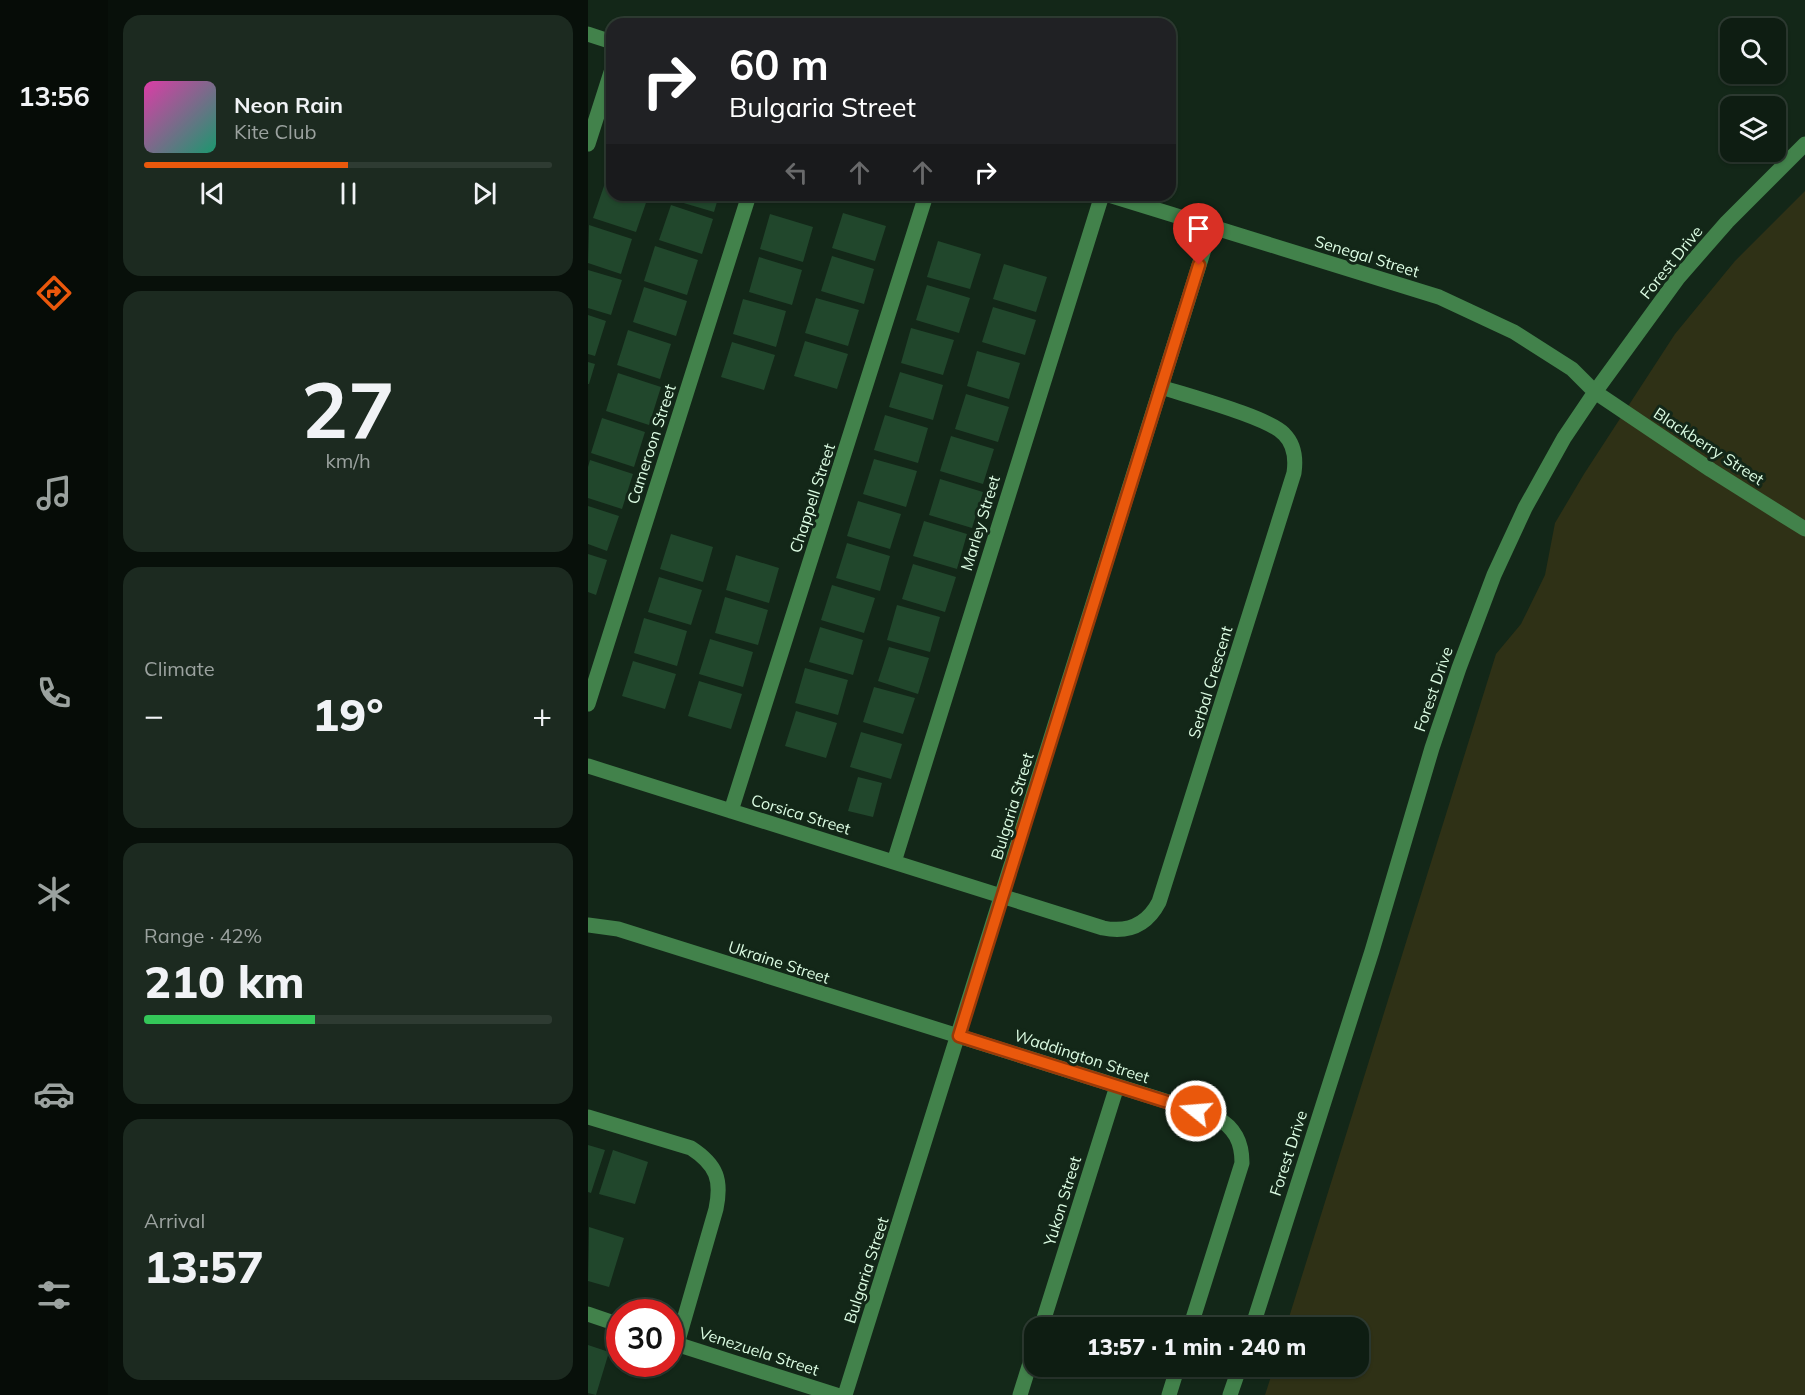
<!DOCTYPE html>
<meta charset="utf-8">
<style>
:root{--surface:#0e1d12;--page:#1c2a20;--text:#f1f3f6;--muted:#9ba29f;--line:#2e3b32;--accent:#ea580c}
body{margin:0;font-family:Mulish,sans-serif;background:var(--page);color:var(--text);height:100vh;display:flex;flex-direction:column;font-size:22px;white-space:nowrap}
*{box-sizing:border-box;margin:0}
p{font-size:20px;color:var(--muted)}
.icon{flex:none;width:33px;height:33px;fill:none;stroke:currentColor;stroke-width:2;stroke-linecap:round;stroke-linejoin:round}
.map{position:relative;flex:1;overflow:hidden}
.side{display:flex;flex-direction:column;gap:15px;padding:15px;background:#08100a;width:480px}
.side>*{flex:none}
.banner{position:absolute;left:18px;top:18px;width:570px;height:183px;border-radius:18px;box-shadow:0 2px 4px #0004,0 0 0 2px var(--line);background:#202124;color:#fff;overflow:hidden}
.fabs{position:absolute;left:1132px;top:18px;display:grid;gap:12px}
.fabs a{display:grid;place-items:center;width:66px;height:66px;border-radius:12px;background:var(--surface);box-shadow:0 2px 4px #0004,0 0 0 2px var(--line);font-size:30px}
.speed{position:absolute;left:18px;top:1299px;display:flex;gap:12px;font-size:30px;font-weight:700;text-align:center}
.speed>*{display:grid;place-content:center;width:78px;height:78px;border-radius:50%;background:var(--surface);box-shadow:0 2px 4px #0004,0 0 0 2px var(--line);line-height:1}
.speed .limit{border:9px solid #d22;background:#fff;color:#111}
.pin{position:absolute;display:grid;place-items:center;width:51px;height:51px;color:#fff;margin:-62px -26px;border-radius:50% 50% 50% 0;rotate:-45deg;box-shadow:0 0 6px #0007}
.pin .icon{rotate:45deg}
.me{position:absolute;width:66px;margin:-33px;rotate:287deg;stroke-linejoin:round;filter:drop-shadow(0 0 4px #0008)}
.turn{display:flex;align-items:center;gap:21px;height:126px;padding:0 24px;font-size:27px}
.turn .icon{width:78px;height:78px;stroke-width:2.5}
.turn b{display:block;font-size:42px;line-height:51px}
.lanes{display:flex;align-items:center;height:57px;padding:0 24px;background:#0003;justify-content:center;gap:30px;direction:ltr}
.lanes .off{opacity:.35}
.big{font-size:45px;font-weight:800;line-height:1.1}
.side .widget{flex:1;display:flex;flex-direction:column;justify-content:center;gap:9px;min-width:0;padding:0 21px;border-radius:18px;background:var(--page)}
.side .dial{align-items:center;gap:0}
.dial b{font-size:78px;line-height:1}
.song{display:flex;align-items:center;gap:18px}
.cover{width:72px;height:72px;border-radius:9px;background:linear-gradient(135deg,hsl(320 70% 55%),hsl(160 70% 35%))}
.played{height:6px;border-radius:3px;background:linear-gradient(90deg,var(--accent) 50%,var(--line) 50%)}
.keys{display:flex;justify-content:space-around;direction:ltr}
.heat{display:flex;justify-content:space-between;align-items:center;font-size:33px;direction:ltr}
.charge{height:9px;border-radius:4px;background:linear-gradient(90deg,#34c759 42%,var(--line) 0)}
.trip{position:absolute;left:436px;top:1317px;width:345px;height:60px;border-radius:18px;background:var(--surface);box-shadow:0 2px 4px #0004,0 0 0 2px var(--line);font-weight:800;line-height:60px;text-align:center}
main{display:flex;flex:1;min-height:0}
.tabs{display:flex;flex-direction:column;width:108px;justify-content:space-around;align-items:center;background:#060c07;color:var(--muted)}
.tabs .icon{width:42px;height:42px}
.tabs .active{color:var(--accent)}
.tabs b{font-size:27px;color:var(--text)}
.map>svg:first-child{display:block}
.green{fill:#2f3116}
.building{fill:#21472c}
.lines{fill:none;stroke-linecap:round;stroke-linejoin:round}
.minor{stroke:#42824b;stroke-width:15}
.route-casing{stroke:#983908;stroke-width:15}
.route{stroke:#ea580c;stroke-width:10}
.labels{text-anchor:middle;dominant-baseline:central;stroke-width:6;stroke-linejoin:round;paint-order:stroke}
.street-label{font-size:16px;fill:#dcfce3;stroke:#132718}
</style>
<main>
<nav class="tabs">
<b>13:56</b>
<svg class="icon active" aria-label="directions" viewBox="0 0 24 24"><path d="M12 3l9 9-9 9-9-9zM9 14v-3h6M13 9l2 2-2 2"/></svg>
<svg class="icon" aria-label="music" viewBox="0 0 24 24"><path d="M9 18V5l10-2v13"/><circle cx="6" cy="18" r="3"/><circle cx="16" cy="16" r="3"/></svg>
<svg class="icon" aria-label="phone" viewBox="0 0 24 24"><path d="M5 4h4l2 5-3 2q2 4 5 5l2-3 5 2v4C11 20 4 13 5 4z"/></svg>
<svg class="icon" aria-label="climate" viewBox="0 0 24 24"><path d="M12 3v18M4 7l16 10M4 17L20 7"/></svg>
<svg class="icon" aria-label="car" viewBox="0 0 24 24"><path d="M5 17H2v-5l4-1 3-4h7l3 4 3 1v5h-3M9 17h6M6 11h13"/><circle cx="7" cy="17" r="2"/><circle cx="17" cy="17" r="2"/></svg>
<svg class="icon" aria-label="filters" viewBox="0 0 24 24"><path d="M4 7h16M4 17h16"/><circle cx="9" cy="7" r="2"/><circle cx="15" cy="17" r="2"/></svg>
</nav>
<section class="side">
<div class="widget">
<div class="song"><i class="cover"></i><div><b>Neon Rain</b><p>Kite Club</p></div></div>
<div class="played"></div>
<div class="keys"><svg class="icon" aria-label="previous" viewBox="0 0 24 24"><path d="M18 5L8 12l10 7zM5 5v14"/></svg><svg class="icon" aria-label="pause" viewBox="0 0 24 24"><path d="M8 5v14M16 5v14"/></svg><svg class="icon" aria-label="next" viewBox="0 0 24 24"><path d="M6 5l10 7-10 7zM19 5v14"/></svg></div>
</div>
<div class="widget dial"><b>27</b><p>km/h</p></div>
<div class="widget"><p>Climate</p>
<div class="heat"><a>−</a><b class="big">19°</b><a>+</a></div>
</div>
<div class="widget"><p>Range · 42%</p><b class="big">210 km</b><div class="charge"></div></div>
<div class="widget"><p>Arrival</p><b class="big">13:57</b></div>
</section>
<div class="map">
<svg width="1217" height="1395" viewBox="0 0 1217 1395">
<rect width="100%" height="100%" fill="#132718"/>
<!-- green -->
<path class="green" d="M 1217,191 L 1217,1395 L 677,1395 L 686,1367 L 771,1366 L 771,1328 L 698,1327 L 908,654 L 933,624 L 957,575 L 967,523 L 996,474 L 1087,334 L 1147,261 Z"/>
<!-- building -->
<path class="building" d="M 24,153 L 24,178 L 16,176 Z
M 17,183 L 24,186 L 24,195 L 52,195 L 60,197 L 48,232 L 5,218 Z
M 83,195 L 131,195 L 126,212 L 82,199 Z
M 83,205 L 125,219 L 114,254 L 71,240 Z
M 255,213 L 298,226 L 287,261 L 244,248 Z
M 182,214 L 225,227 L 215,262 L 172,249 Z
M 1,225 L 44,239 L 33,274 L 0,263 Z
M 350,241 L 393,254 L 382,289 L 339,277 Z
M 67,246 L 110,260 L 99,295 L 56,281 Z
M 244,256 L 286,269 L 276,304 L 233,291 Z
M 171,257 L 214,270 L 204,305 L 161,292 Z
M 416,264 L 459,277 L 448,312 L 405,299 Z
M 0,270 L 34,280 L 23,315 L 0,308 Z
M 339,285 L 382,298 L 371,333 L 328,320 Z
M 56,287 L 99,301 L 88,336 L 45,322 Z
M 228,298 L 271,310 L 260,346 L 217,333 Z
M 155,299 L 198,311 L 188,347 L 145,334 Z
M 405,307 L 448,320 L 437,355 L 394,342 Z
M 0,315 L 18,321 L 7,356 L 0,354 Z
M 323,328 L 366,340 L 355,375 L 313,363 Z
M 40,330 L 83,344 L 72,379 L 29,365 Z
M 217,341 L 260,354 L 249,389 L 206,376 Z
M 144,342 L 187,355 L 176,390 L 133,377 Z
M 389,351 L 432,363 L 421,399 L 379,386 Z
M 0,362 L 7,364 L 1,384 L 0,384 Z
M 312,372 L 355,385 L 345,420 L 301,407 Z
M 30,373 L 73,387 L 61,425 L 18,411 Z
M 378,394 L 421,407 L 410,442 L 367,429 Z
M 297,415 L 340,428 L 330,463 L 286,450 Z
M 14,418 L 57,432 L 46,467 L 3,453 Z
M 363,436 L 406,449 L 395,484 L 352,471 Z
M 286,459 L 329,471 L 318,507 L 275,494 Z
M 2,460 L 45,474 L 34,509 L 0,498 L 0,467 Z
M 352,479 L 395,492 L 384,528 L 341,515 Z
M 270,501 L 313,514 L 302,549 L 259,536 Z
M 0,506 L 31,516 L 19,551 L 0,544 Z
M 336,521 L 379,534 L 369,569 L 325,556 Z
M 83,534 L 125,547 L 115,582 L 72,569 Z
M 259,543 L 302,556 L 292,591 L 248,578 Z
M 0,554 L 19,560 L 8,595 L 0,592 Z
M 148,555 L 191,568 L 181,603 L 138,590 Z
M 325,564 L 368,577 L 357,612 L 314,599 Z
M 71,577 L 114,590 L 103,625 L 60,612 Z
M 244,585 L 287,598 L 276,633 L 233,620 Z
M 137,597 L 180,610 L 170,645 L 127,633 Z
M 309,605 L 352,617 L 342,652 L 299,640 Z
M 56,618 L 99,631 L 89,666 L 46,653 Z
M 232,627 L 275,640 L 265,675 L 221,662 Z
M 122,639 L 165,652 L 155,687 L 111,674 Z
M 301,647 L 341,658 L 330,694 L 290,681 Z
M 45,661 L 88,674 L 77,709 L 34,696 Z
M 217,668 L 260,680 L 250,715 L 207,703 Z
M 111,681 L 154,694 L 143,729 L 100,716 Z
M 286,687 L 327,698 L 315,734 L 275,722 Z
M 208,711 L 249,723 L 238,758 L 197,746 Z
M 273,732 L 314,744 L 303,779 L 262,767 Z
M 270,777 L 294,783 L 285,817 L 260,811 Z
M 0,1145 L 17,1150 L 3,1193 L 0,1192 Z
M 25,1150 L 60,1162 L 47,1204 L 11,1194 Z
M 1,1227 L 36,1238 L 21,1287 L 0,1281 Z
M 0,1345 L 21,1352 L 8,1395 L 0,1393 Z"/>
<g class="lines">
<!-- minor -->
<path class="minor" d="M 0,34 L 24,42
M 0,144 L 24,69
M 521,195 L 851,297 L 926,332 L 984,369 L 1007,392 L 1123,470 L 1217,529
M 0,704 L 161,195
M 0,766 L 515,928 C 540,933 559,925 571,902 L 706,473 C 708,459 707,445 696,434 C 680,417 600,396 573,387
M 143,811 L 338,195
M 306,862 L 514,195
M 0,925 L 30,929 L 628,1117 C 647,1128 654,1142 654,1163 L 602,1328
M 0,1117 L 103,1148 C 129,1165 134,1180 128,1209 L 89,1344
M 0,1314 L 32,1325
M 453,1328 L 529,1086
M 664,1328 L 784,951 L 844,748 L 871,668 L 906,575 L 937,508 L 976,438 L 1007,392 L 1090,278 L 1139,222 L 1217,144
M 82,1342 L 248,1395
M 257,1395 L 623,227
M 432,1395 L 447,1347
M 581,1395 L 590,1366
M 642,1395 L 652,1366"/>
</g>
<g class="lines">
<!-- route casing -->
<g class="route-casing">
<path id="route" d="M 608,1111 L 371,1036 L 611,265"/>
</g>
<!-- route -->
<use href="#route" class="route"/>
</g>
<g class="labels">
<!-- street labels -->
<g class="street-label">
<text transform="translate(779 256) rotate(17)">Senegal Street</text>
<text transform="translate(1083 262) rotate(-51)">Forest Drive</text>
<text transform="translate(63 444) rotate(-72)">Cameroon Street</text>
<text transform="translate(1121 446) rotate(33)">Blackberry Street</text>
<text transform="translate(224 498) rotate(-72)">Chappell Street</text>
<text transform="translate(392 523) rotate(-73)">Marley Street</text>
<text transform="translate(622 682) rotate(-73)">Serbal Crescent</text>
<text transform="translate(845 689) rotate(-71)">Forest Drive</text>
<text transform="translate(424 806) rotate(-73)">Bulgaria Street</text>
<text transform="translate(213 814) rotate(17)">Corsica Street</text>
<text transform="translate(191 962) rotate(18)">Ukraine Street</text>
<text transform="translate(494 1056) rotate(18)">Waddington Street</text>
<text transform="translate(700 1153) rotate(-72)">Forest Drive</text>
<text transform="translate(474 1201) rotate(-73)">Yukon Street</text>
<text transform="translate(278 1270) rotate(-72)">Bulgaria Street</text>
<text transform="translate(171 1351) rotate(18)">Venezuela Street</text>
</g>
</g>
</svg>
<div class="fabs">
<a><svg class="icon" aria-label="search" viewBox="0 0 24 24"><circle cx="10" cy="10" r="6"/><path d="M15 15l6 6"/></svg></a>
<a><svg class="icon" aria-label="layers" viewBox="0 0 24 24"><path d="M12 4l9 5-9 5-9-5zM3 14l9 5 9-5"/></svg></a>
</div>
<div class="speed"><div class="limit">30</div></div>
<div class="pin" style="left:611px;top:265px;background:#d93025"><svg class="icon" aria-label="arrive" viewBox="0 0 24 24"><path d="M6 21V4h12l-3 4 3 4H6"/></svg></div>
<svg class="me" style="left:608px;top:1111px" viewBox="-20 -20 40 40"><circle r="17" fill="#ea580c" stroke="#fff" stroke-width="3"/><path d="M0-11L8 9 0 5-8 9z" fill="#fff"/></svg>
<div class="trip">13:57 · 1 min · 240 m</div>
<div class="banner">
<div class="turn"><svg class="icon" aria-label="right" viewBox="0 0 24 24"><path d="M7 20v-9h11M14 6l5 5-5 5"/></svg><div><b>60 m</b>Bulgaria Street</div></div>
<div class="lanes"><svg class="icon off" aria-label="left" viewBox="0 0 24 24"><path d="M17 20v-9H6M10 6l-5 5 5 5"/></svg><svg class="icon off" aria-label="ahead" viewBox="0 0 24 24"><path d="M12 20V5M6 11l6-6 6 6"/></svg><svg class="icon off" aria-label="ahead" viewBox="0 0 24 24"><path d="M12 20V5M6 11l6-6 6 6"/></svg><svg class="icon" aria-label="right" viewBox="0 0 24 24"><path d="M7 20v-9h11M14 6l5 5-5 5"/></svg></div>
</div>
</div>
</main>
